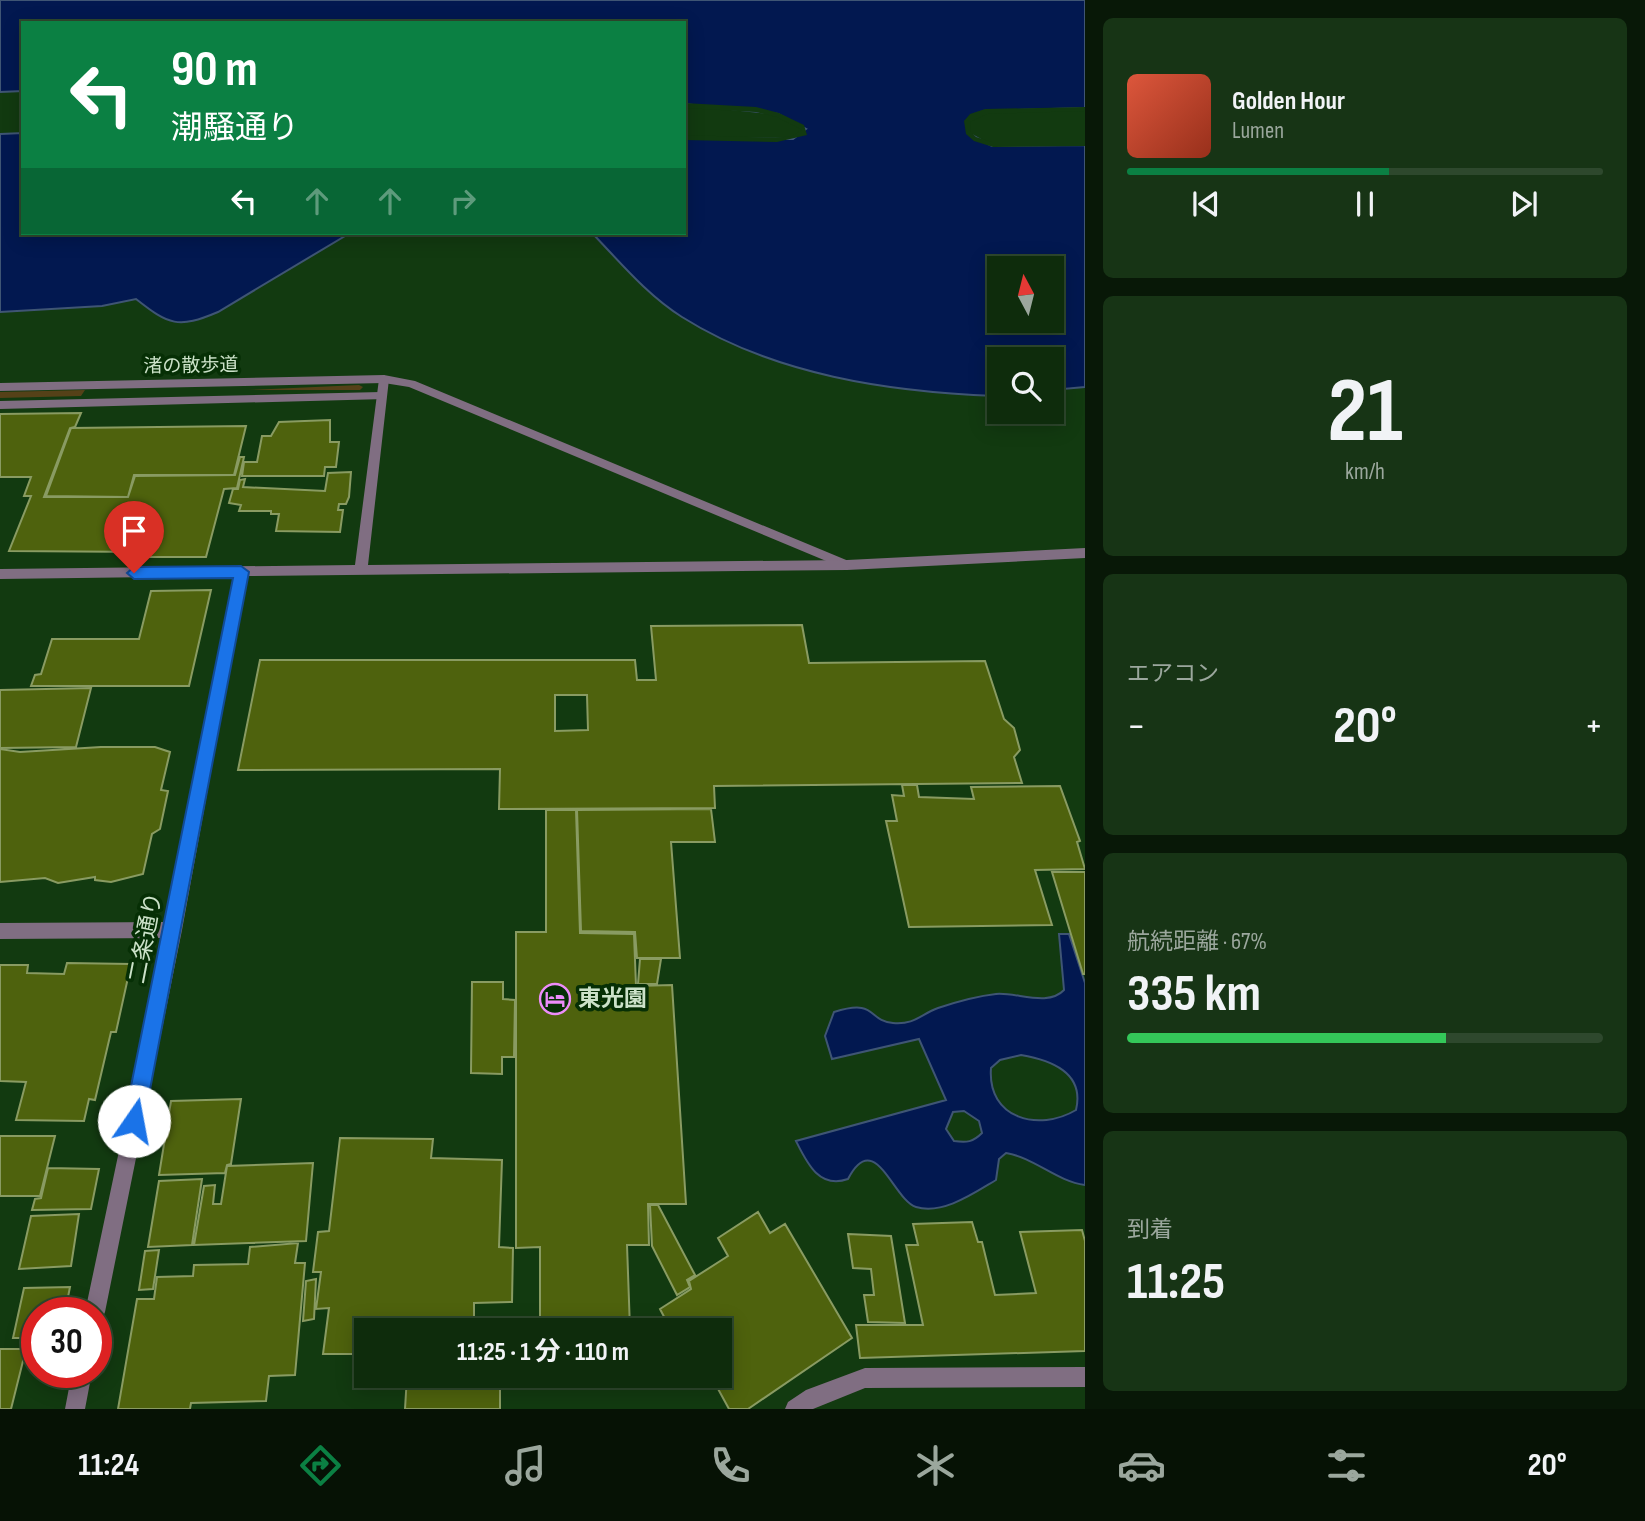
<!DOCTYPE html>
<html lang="ja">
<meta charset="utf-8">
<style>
:root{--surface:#0e2c0c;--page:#173415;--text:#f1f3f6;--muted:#9ba79d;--line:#2e482d;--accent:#0b8043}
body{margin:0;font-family:"Sofia Sans Condensed","Noto Sans JP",sans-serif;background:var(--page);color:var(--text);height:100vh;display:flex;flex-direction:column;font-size:26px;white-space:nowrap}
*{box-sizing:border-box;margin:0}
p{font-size:23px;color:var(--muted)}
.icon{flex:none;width:38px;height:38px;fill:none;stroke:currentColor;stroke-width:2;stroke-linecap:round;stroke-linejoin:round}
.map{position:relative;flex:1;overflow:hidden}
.drawer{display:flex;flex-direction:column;gap:18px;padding:18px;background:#081807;width:560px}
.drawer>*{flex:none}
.top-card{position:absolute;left:21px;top:21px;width:665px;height:214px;border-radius:0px;box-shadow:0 4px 18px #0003,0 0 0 2px var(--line);background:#0b8043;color:#fff;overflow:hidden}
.needle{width:46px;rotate:353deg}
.controls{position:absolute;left:987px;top:256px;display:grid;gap:14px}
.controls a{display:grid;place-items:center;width:77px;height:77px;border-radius:0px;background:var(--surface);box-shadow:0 4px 18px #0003,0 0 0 2px var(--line);font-size:35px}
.speed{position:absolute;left:21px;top:1297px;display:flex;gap:14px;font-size:35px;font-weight:700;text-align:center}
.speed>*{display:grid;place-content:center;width:91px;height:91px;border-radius:50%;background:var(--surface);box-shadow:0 4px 18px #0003,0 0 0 2px var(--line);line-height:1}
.speed .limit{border:10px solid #d22;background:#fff;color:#111}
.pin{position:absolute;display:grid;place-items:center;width:60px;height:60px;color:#fff;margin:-72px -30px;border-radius:50% 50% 50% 0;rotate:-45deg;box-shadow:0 0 7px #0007}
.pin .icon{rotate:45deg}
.me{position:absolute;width:77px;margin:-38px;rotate:12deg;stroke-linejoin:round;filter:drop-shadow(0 0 5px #0008)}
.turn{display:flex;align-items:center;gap:24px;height:147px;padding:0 35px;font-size:32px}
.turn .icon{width:91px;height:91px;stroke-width:2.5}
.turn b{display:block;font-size:49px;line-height:60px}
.lanes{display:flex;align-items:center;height:66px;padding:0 35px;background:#0003;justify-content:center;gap:35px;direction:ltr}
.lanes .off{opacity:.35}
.big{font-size:52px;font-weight:700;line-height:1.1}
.drawer .widget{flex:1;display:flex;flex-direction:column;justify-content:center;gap:10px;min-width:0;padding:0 24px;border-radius:10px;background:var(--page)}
.drawer .dial{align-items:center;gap:0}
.dial b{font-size:91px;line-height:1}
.song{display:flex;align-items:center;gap:21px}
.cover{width:84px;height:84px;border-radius:10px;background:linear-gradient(135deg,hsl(10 70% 55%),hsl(10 70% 35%))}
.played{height:7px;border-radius:4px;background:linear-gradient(90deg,var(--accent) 55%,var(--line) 55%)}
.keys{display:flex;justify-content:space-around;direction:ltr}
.heat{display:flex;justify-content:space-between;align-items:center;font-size:38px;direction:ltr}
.charge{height:10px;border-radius:5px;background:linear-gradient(90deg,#34c759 67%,var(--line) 0)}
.trip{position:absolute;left:354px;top:1318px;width:378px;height:70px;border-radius:0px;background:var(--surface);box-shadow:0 4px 18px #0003,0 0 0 2px var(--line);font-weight:700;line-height:70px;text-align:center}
.tab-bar{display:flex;height:112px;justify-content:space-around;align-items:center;background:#061205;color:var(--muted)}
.tab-bar .icon{width:49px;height:49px}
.tab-bar .selected{color:var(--accent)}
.tab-bar b{font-size:32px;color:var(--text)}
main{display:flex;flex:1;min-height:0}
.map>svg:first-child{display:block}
.green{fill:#554118}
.water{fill:#021850;stroke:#3f5574;stroke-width:2;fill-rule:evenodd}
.pier{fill:#123a10}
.building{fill:#4e620d;stroke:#899b62;stroke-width:2;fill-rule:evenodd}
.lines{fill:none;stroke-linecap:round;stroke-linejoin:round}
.service{fill:#806e82;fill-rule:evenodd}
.minor{fill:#806e82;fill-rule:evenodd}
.route{fill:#1a73e8;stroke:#114b97;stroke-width:2}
.labels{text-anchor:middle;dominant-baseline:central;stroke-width:7;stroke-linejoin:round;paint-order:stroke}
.far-street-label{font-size:19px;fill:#cce2c9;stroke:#062f05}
.street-label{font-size:23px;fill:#cce2c9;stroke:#062f05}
.poi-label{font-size:23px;font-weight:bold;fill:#cce2c9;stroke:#062f05;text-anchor:start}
</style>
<main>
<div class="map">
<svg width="1085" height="1409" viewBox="0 0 1085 1409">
<rect width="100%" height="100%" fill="#123a10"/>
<!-- green -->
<path class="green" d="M 359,385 L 363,387 L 360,390 L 248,390 Z
M 85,390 L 81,396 L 0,398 L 0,392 Z"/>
<!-- water -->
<path class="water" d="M 0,0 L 1085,0 L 1085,108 L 987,111 L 966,121 L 968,133 L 992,146 L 1085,145 L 1085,387 L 1052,390 L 1052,359 L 999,359 L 999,395 L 996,396 C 889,392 774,375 682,317 C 647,295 620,262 592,233 L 684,233 L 684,138 L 793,139 L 806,129 L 778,114 L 684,104 L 684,23 L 23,23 L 23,91 L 0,92 ZM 999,268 L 1052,268 L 1052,320 L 999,320 Z
M 23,133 L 23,233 L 350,233 L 218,312 C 178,329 169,325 136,299 L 102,306 L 0,312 L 0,134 Z
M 1059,934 L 1069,934 L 1085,983 L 1085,1185 C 1056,1181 1035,1158 1006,1153 L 999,1159 L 996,1180 C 974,1193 943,1215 916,1207 C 893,1200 875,1127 848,1179 C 819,1189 807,1163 796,1141 L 946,1100 L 919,1039 L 832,1059 L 825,1036 L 834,1012 C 878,998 867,1021 893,1023 C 915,1025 921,1014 938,1008 C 956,1002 978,996 996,994 C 1017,992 1048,1007 1064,990 ZM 1021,1055 C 1050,1060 1085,1072 1076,1110 C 1039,1132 987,1119 991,1068 L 1000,1060 ZM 964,1111 L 979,1121 L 982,1133 C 973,1142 967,1143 954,1141 L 946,1129 L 953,1112 Z"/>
<!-- pier -->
<path class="pier" d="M 684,103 L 756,107 L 779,113 L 804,125 L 807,135 L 777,142 L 684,140 L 684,135 L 776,138 L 792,136 L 802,130 L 777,117 L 756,112 L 684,108 Z
M 1085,107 L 1085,111 L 987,114 L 970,122 L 971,132 L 976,137 L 992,142 L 1085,142 L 1085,146 L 993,147 L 974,141 L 966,134 L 964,121 L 970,114 L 985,109 Z"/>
<!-- building -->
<path class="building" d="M 81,413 L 75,427 L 70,428 L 44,497 L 128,497 L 135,476 L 235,475 L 240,457 L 244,457 L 237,488 L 224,489 L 206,557 L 148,557 L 149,552 L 9,551 L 31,496 L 24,496 L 31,477 L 0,477 L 0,414 Z
M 330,420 L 330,442 L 339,442 L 336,467 L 325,467 L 324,476 L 242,476 L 244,462 L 257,462 L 262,436 L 271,436 L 279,422 Z
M 246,426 L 234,475 L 134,475 L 128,497 L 46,496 L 71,428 Z
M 351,472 L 349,497 L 346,504 L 339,504 L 338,510 L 343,510 L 340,532 L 276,531 L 279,514 L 271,514 L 271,511 L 239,511 L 241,505 L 229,503 L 233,489 L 238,489 L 240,480 L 245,479 L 243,487 L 325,491 L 328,473 Z
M 211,590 L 189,686 L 31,686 L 35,675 L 41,674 L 52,639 L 139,639 L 151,591 Z
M 802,625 L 809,663 L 985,661 L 1004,719 L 1014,728 L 1020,750 L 1014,757 L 1022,783 L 714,786 L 715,808 L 499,809 L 500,769 L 238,770 L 260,660 L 635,660 L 637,680 L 656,680 L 651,626 ZM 555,695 L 587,695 L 588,730 L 555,731 Z
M 91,688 L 76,747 L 0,748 L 0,690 Z
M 101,747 L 155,747 L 170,752 L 161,790 L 168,791 L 160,829 L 152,834 L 143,874 L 111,882 L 95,880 L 95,877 L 58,883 L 45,878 L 0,882 L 0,749 L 20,752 Z
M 902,785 L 917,785 L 919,797 L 974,799 L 971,787 L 1060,786 L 1080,841 L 1077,842 L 1085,869 L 1035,870 L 1052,925 L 909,927 L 886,821 L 897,821 L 892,795 L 904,796 Z
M 711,809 L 715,842 L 671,842 L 680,958 L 637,958 L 635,932 L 581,931 L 577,810 Z
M 546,810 L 576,810 L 580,933 L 634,934 L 636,986 L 672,985 L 686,1204 L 648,1204 L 649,1245 L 627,1245 L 630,1329 L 540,1329 L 540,1247 L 516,1248 L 516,932 L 546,932 Z
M 1052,872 L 1085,872 L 1085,974 L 1083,974 Z
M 640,959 L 661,959 L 657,984 L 638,984 Z
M 67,963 L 131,964 L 116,1032 L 111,1032 L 95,1100 L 89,1099 L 84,1121 L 16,1120 L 26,1082 L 0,1081 L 0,965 L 28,965 L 27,973 L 64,974 Z
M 472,982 L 503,982 L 503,999 L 515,1000 L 514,1057 L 502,1057 L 502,1074 L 471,1073 Z
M 241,1099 L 231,1164 L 227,1165 L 225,1173 L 159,1175 L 171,1101 Z
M 0,1136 L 55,1136 L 40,1196 L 0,1196 Z
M 340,1138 L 433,1139 L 431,1158 L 502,1160 L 499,1247 L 513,1248 L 512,1302 L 474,1303 L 474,1322 L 376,1321 L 375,1330 L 366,1330 L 366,1354 L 323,1354 L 329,1308 L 316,1309 L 321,1272 L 313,1272 L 318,1232 L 329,1231 Z
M 313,1163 L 306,1241 L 194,1245 L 204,1186 L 215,1185 L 213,1204 L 221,1204 L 227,1166 Z
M 48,1168 L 99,1169 L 91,1209 L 32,1210 L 35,1199 L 41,1198 Z
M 202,1179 L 192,1245 L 148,1247 L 159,1181 Z
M 650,1205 L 658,1205 L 695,1275 L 687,1280 L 690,1287 L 677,1295 L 652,1246 Z
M 758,1212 L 770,1233 L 785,1224 L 852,1338 L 748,1409 L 729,1409 L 711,1376 L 719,1376 L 719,1330 L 671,1330 L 660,1309 L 691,1289 L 689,1281 L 728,1256 L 718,1238 Z
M 79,1214 L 71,1266 L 19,1269 L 31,1216 Z
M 972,1222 L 978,1242 L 982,1242 L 995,1295 L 1036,1293 L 1020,1232 L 1082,1230 L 1085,1241 L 1085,1351 L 860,1358 L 856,1325 L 923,1325 L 906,1245 L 918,1245 L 913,1224 Z
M 848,1234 L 891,1236 L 905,1323 L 868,1322 L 864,1295 L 874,1295 L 871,1269 L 853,1268 Z
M 298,1243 L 295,1263 L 305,1263 L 295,1375 L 269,1376 L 266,1401 L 191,1403 L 190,1409 L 118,1409 L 137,1299 L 154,1299 L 157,1277 L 193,1276 L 194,1265 L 248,1264 L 250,1247 Z
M 159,1250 L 153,1289 L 139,1290 L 145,1251 Z
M 316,1279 L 314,1319 L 303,1321 L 306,1281 Z
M 70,1287 L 65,1312 L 37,1312 L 37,1338 L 13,1338 L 24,1288 Z
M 0,1349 L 26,1349 L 11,1409 L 0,1409 Z
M 407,1376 L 500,1376 L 500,1409 L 405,1409 Z"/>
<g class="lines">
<!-- service -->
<path class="service" d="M 384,375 L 415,381 L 851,562 L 853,565 L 847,570 L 843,568 L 409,387 L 384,383 L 0,391 L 0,383 Z
M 381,392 L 385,393 L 385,399 L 0,409 L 0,401 Z"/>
<!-- minor -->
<path class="minor" d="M 384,375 L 389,379 L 368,565 L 847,560 L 1085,548 L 1085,558 L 847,570 L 247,576 L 182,930 L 105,1312 L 102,1319 L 96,1321 L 96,1312 L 85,1312 L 164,938 L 0,939 L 0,923 L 167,922 L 234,576 L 0,579 L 0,569 L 355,565 L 379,379 Z
M 1085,1367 L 1085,1387 L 865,1388 L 813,1409 L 785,1409 L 788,1402 L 806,1390 L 865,1368 Z
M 72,1372 L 92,1372 L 85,1409 L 65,1409 Z"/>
</g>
<!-- route -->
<path class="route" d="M 241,566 L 249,572 L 144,1121 L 141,1128 L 134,1131 L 127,1128 L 124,1121 L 233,578 L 134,579 L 127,573 L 134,567 Z"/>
<!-- icons -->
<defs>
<g id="hotel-ring" transform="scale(1.575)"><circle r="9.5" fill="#062f05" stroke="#ed8cfa" stroke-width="1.5"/><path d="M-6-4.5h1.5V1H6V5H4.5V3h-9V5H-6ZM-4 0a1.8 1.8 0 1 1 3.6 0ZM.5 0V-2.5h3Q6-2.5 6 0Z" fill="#ed8cfa"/></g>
</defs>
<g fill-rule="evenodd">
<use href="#hotel-ring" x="555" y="999"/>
</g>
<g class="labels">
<!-- far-street labels -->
<g class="far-street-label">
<text transform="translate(191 366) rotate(-1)">渚の散歩道</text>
</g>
<!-- street labels -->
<g class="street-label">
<text transform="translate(146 938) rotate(-79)">二条通り</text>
</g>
<!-- poi labels -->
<g class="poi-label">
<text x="578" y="999">東光園</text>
</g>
</g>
</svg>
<div class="controls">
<a><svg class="needle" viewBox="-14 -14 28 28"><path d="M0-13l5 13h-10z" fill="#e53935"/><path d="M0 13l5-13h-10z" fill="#9ba79d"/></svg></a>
<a><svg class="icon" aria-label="search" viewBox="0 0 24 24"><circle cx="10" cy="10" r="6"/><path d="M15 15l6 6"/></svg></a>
</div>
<div class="speed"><div class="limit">30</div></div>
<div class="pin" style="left:134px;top:573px;background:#d93025"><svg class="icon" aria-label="arrive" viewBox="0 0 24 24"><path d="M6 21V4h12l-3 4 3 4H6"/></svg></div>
<svg class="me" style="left:134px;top:1121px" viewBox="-20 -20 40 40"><circle r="19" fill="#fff"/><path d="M0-13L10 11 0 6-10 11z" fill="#1a73e8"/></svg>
<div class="trip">11:25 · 1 分 · 110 m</div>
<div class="top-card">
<div class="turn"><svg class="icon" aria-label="left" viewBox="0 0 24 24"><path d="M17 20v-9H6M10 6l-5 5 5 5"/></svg><div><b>90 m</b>潮騒通り</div></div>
<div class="lanes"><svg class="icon" aria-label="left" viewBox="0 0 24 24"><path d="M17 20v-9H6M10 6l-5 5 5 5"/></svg><svg class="icon off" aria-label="ahead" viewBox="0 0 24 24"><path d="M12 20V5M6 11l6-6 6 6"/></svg><svg class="icon off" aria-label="ahead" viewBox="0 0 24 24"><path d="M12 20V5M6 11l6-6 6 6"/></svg><svg class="icon off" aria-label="right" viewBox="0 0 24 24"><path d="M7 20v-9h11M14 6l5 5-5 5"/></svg></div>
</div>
</div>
<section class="drawer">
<div class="widget">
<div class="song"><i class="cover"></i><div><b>Golden Hour</b><p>Lumen</p></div></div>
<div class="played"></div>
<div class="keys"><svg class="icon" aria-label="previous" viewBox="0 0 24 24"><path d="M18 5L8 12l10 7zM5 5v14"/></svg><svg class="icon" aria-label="pause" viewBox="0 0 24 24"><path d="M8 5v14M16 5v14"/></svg><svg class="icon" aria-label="next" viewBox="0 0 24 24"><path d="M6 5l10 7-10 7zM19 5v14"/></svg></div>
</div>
<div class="widget dial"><b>21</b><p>km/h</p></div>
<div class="widget"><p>エアコン</p>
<div class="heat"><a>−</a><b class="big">20°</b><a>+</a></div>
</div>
<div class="widget"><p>航続距離 · 67%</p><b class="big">335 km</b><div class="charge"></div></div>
<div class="widget"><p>到着</p><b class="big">11:25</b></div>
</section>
</main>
<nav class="tab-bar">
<b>11:24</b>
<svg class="icon selected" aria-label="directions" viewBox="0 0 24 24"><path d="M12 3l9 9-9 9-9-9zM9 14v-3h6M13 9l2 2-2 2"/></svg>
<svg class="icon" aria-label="music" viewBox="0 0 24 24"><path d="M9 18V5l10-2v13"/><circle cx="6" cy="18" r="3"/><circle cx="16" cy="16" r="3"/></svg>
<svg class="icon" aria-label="phone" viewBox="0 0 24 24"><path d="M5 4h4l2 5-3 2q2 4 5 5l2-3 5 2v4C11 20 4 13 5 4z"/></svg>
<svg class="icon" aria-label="climate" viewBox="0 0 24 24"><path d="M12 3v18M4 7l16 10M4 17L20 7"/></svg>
<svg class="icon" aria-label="car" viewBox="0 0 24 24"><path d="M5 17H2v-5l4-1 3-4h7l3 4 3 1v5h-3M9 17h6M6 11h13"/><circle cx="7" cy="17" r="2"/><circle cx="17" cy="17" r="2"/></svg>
<svg class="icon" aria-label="filters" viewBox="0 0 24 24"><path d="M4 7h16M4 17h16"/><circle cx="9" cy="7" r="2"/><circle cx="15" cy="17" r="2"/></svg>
<b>20°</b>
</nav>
